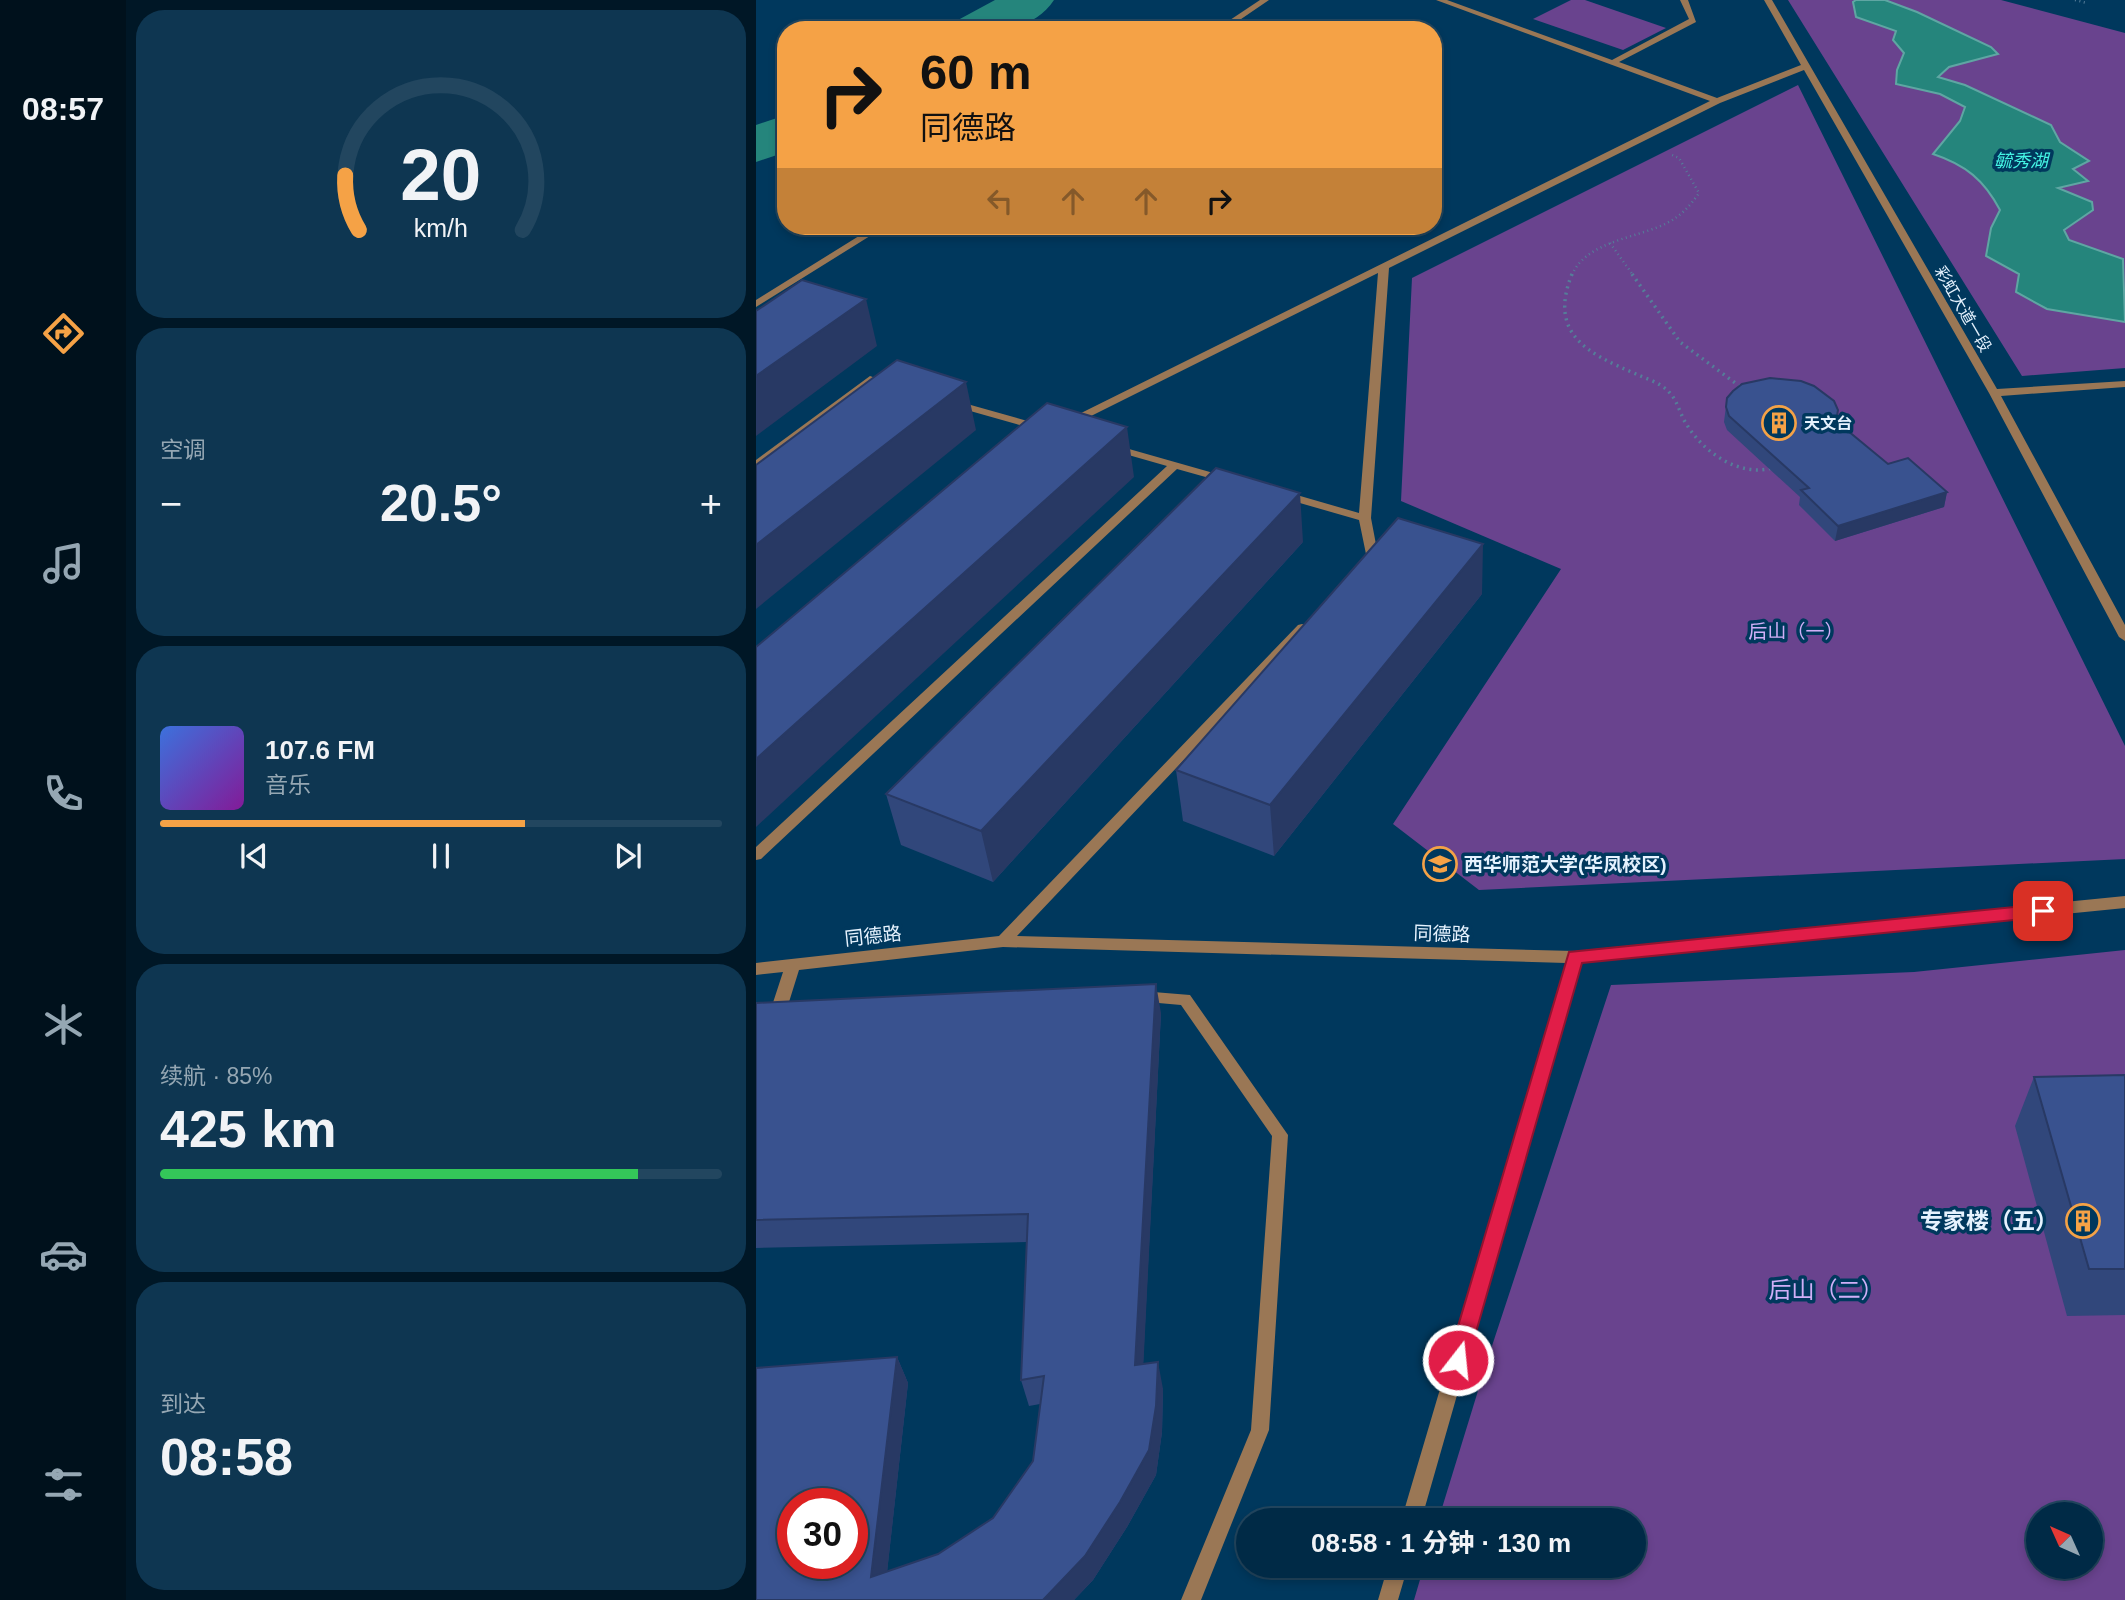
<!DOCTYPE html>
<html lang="zh">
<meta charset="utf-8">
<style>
:root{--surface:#002a46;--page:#0e3651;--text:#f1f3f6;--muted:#95a7b3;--line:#22465f;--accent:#f5a246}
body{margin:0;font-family:Arial,"Noto Sans SC",sans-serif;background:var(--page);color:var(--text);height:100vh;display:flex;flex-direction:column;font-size:26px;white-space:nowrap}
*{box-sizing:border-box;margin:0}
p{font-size:23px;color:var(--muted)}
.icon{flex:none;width:38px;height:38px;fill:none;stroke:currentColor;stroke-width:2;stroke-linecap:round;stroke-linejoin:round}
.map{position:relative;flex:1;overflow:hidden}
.drawer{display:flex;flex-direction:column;gap:10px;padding:10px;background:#001726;width:630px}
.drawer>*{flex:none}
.guide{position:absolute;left:21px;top:21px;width:665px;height:214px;border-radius:28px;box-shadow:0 4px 10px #0003,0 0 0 2px var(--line);background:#f5a246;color:#111;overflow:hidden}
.needle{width:46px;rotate:315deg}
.buttons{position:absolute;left:1270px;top:1502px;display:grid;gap:14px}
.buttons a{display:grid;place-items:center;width:77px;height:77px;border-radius:50%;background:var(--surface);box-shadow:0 4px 10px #0003,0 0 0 2px var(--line);font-size:35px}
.speed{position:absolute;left:21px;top:1488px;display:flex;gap:14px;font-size:35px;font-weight:700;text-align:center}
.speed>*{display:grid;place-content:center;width:91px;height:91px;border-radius:50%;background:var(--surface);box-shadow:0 4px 10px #0003,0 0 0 2px var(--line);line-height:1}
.speed .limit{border:10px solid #d22;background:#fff;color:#111}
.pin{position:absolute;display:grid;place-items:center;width:60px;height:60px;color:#fff;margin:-30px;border-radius:14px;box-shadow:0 4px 10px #0006}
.me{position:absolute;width:77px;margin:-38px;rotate:16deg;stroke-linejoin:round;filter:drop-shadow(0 0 5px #0008)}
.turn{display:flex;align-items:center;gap:24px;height:147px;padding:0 28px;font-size:32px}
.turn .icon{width:91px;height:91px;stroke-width:2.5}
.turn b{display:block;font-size:49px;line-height:60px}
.lanes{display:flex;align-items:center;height:66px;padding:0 28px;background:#0003;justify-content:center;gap:35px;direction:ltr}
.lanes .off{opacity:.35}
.big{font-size:52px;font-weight:700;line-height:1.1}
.drawer .card{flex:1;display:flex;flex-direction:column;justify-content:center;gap:10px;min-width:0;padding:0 24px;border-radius:28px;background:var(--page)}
.drawer .dial{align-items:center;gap:0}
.dial svg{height:182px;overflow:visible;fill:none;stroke:var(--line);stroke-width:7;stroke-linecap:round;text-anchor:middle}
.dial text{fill:var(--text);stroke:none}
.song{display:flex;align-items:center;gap:21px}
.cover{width:84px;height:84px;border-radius:10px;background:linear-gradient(135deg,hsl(220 70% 55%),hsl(290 70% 35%))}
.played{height:7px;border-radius:4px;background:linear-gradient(90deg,var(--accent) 65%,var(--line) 65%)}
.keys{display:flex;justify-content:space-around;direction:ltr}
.heat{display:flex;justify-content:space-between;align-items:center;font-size:38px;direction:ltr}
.charge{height:10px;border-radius:5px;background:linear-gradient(90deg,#34c759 85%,var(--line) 0)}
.trip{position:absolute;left:480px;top:1508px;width:410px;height:70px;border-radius:35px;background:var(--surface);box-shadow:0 4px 10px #0003,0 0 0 2px var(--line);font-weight:700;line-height:70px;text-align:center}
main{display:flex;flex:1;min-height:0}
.menu{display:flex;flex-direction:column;width:126px;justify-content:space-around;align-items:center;background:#00111c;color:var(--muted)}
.menu .icon{width:49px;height:49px}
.menu .selected{color:var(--accent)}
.menu b{font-size:32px;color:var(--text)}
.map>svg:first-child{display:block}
.green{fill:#69438e;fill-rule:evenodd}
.water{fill:#25857c;stroke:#5fa6a3;stroke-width:2}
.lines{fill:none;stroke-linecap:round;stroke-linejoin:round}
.river{fill:#25857c;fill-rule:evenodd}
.path-far1{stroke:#557d99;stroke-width:2.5;stroke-dasharray:1 3.5;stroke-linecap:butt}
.path{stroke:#557d99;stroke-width:3.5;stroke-dasharray:2 4.5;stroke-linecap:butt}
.minor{fill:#9a7755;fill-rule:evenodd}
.wall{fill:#31477b}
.shaded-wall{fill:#283964}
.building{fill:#39528f;stroke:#283964;stroke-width:2;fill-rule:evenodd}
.route{fill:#e11d48;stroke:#92132f;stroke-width:2}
.labels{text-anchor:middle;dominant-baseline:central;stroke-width:7;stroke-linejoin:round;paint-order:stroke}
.far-street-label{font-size:16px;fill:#e5f2fe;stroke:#00385d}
.far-poi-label{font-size:16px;font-weight:bold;fill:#e5f2fe;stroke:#00385d;text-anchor:start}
.far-water-label{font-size:18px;font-style:italic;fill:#44f5e4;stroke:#00385d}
.park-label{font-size:19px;fill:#d0aff7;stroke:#00385d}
.poi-label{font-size:19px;font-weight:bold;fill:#e5f2fe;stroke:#00385d;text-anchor:start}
.street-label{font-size:19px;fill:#e5f2fe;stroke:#00385d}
.near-poi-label{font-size:23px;font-weight:bold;fill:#e5f2fe;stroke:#00385d;text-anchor:end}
.near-park-label{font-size:23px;fill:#d0aff7;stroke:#00385d}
</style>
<main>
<nav class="menu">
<b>08:57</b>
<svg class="icon selected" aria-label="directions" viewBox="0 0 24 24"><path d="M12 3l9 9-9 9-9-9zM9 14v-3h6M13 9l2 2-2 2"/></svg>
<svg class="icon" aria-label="music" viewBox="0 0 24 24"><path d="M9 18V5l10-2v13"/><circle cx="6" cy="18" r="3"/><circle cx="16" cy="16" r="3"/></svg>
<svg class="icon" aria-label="phone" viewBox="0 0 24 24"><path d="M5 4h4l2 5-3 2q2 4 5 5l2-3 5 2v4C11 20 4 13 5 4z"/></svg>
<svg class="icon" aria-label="climate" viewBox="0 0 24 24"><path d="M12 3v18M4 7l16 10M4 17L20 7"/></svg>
<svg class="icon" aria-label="car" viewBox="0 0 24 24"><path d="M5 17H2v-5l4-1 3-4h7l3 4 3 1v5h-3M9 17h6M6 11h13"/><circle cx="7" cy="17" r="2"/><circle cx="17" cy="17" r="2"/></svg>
<svg class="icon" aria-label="filters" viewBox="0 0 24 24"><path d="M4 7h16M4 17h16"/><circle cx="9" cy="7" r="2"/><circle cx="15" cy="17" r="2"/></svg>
</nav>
<section class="drawer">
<div class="card dial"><svg viewBox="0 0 100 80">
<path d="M14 69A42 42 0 1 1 86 69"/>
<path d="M14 69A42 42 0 0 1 8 45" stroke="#f5a246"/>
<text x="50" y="56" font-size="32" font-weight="700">20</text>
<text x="50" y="72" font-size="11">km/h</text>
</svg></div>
<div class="card"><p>空调</p>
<div class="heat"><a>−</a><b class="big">20.5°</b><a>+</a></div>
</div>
<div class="card">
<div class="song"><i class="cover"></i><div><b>107.6 FM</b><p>音乐</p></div></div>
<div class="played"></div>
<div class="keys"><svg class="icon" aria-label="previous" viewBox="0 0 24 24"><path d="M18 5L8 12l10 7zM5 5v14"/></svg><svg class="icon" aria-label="pause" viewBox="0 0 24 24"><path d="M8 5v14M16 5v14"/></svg><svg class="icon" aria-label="next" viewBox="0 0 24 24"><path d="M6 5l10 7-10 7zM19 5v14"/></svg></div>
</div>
<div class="card"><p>续航 · 85%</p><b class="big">425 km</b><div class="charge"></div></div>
<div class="card"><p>到达</p><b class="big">08:58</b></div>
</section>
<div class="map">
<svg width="1369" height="1600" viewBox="0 0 1369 1600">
<rect width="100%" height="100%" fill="#00385d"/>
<!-- green -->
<path class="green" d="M 815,0 L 829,0 L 910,28 L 867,50 L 777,19 Z
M 1032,0 L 1245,0 L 1369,33 L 1369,368 L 1266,376 Z
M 1042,85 L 1369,746 L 1369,859 L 723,890 L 637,824 L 805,569 L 645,501 L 656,278 Z
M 1369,950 L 1369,1600 L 658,1600 L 668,1566 L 877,1566 L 877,1521 L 682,1521 L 733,1355 L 855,985 L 1158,972 ZM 1283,1514 L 1335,1514 L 1335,1566 L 1283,1566 Z"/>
<!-- water -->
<path class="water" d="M 1100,0 L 1129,0 L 1161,12 L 1235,47 L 1242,54 L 1193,67 L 1182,77 L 1209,85 L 1295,125 L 1304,142 L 1333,161 L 1317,169 L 1332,181 L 1302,188 L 1336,202 L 1337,210 L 1308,230 L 1313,240 L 1367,259 L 1369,322 L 1291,309 L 1260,292 L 1263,274 L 1230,256 L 1235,228 L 1244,210 C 1228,180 1210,165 1177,154 L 1204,121 L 1209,107 L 1184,94 L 1140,84 L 1141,70 L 1148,53 L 1137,40 L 1140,31 L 1100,17 L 1097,2 Z"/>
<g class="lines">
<!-- river -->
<path class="river" d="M 239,0 L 298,0 C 275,35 232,30 195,30 L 202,20 Z
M 30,115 L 30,152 L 0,162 L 0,125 Z"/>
<!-- path-far1 -->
<path class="path-far1" d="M 1319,0 L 1331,3
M 854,243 L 877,275
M 816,275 C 830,241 882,238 911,223 C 925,216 934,206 943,193 L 923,158 L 916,155"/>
<!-- path -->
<path class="path" d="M 816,274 C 792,334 831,353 880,374 C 891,379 905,383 913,392 C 922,401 924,415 931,425 C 948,453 984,477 1016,468
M 876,274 L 924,342 L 986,388"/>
<!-- minor -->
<path class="minor" d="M 504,0 L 513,0 L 469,30 L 459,30 Z
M 680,0 L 691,0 L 856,60 L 933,19 L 924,0 L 932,0 L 940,22 L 863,62 L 961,98 L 1045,65 L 1008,0 L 1016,0 L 1241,389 L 1369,381 L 1369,387 L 1245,396 L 1369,625 L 1369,641 L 1363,637 L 1233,393 L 1048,70 L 964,103 L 633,268 L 615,518 L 622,555 L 612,566 L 604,566 L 602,563 L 610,554 L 603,520 L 523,497 L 521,495 L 527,491 L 603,513 L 622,273 L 317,425 L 309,425 L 309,421 L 954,101 Z
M 119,226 L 130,226 L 0,307 L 0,300 Z
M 114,376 L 139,385 L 134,388 L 116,383 L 0,468 L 0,460 Z
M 197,400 L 289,426 L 291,428 L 285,431 L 193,405 L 193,401 Z
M 359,445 L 475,478 L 477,480 L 471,483 L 421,469 L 5,859 L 0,860 L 0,847 L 411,466 L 355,450 L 355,446 Z
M 546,624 L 550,625 L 552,628 L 550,631 L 261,936 L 819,951 L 1369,896 L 1369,908 L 825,962 L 665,1521 L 645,1521 L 810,963 L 247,947 L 43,970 L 28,1018 L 26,1022 L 20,1024 L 14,1022 L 12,1018 L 27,972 L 0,975 L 0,963 L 243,936 L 542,625 Z
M 385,991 L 434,995 L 532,1135 L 513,1430 L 445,1600 L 425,1600 L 495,1430 L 516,1136 L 425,1005 L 380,1001 L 377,997 L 380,993 Z
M 632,1566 L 652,1566 L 642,1600 L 622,1600 Z"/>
</g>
<!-- wall -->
<path class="wall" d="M 971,398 L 1132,464 L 1191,492 L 1188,507 L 1079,541 L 1043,505 L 1044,497 L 971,430 L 968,422 Z
M 547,542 L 237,882 L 145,845 L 130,794 Z
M 726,594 L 518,856 L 427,821 L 420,770 Z
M 0,1003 L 405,1013 L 387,1364 L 407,1389 L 406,1432 L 400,1475 L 371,1527 L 337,1580 L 318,1600 L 0,1600 L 141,1357 L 152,1383 L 131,1572 L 182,1554 L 237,1518 L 277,1461 L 284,1404 L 273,1406 L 265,1380 L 271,1242 L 0,1248 Z
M 1369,1075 L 1369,1315 L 1311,1316 L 1259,1126 L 1278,1077 Z"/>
<!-- shaded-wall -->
<path class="shaded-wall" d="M 110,299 L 121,346 L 0,436 L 0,376 Z
M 210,382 L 220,430 L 0,609 L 0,545 Z
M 371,427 L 378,477 L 0,827 L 0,759 Z
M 1191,492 L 1188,507 L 1079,541 L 1082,526 Z
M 544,493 L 547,542 L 237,882 L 225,831 Z
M 727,544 L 726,594 L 518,856 L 514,805 Z
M 400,984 L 405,1013 L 386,1392 L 379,1365 Z
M 141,1357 L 152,1383 L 128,1600 L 115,1577 Z
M 402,1362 L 407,1389 L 406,1432 L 400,1475 L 371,1527 L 337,1580 L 318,1600 L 287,1600 Z"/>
<!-- building -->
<path class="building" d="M 46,280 L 110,299 L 0,376 L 0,311 Z
M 141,360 L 210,382 L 0,545 L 0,465 Z
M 1014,378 L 1045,381 L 1058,386 L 1078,401 L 1082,410 L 1080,421 L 1132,464 L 1152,458 L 1191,492 L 1082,526 L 1045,490 L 1053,488 L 973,416 L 970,407 L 971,398 L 977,391 L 986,384 Z
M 291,403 L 371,427 L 0,759 L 0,647 Z
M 460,468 L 544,493 L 225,831 L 130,794 Z
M 642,518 L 727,544 L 514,805 L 420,770 Z
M 400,984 L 379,1365 L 402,1362 L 400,1406 L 393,1450 L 364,1502 L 329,1556 L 287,1600 L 0,1600 L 0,1368 L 141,1357 L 115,1577 L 182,1554 L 237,1518 L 277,1461 L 288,1376 L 265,1380 L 272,1214 L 0,1220 L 0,1003 ZM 37,1503 L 96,1503 L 96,1563 L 37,1563 Z
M 1369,1075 L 1369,1269 L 1333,1269 L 1278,1077 Z"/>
<!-- route -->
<path class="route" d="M 1287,904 L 1295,911 L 1287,917 L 826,963 L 712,1360 L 709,1366 L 702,1369 L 695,1366 L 692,1360 L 813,952 Z"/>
<!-- icons -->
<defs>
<g id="building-ring" transform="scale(1.75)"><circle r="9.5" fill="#00385d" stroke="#f5a246" stroke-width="1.5"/><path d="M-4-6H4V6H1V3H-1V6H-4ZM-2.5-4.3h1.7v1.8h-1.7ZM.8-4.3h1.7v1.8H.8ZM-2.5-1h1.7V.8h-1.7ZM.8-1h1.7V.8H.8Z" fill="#f5a246"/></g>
<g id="university-ring" transform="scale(1.75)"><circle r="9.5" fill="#00385d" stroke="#f5a246" stroke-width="1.5"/><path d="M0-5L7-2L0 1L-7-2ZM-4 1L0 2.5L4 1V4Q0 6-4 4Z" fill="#f5a246"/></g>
</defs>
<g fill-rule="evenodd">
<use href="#building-ring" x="1023" y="423"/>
<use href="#university-ring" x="684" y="864"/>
<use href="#building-ring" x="1327" y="1221"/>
</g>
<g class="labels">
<!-- far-street labels -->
<g class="far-street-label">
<text transform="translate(1207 309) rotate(60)">彩虹大道一段</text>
</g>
<!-- far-poi labels -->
<g class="far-poi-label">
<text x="1048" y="423">天文台</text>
</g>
<!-- far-water labels -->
<g class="far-water-label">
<text x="1265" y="161">毓秀湖</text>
</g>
<!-- park labels -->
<g class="park-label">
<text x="1040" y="631">后山（一）</text>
</g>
<!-- poi labels -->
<g class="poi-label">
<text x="708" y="864">西华师范大学(华凤校区)</text>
</g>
<!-- street labels -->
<g class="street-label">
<text transform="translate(686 934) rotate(2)">同德路</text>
<text transform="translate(117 936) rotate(-6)">同德路</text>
</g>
<!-- near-poi labels -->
<g class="near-poi-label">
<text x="1302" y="1221">专家楼（五）</text>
</g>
<!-- near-park labels -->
<g class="near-park-label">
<text x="1070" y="1290">后山（二）</text>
</g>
</g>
</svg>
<div class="buttons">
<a><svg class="needle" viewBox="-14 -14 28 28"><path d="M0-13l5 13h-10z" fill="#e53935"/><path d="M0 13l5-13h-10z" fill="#95a7b3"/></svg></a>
</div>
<div class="speed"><div class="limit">30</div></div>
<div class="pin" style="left:1287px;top:911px;background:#d93025"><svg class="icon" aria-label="arrive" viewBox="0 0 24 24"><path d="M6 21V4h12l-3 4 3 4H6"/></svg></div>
<svg class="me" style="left:702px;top:1360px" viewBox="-20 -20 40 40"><circle r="17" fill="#e11d48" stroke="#fff" stroke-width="3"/><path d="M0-11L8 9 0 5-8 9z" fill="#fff"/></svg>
<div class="trip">08:58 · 1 分钟 · 130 m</div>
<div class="guide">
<div class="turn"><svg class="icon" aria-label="right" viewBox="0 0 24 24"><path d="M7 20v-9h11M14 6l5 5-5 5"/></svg><div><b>60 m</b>同德路</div></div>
<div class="lanes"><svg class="icon off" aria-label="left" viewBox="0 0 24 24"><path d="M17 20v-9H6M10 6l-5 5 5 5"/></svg><svg class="icon off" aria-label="ahead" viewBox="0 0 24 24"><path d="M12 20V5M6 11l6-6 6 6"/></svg><svg class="icon off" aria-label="ahead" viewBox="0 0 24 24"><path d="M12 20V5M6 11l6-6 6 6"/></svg><svg class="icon" aria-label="right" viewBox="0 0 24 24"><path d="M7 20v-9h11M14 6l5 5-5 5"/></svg></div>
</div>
</div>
</main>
